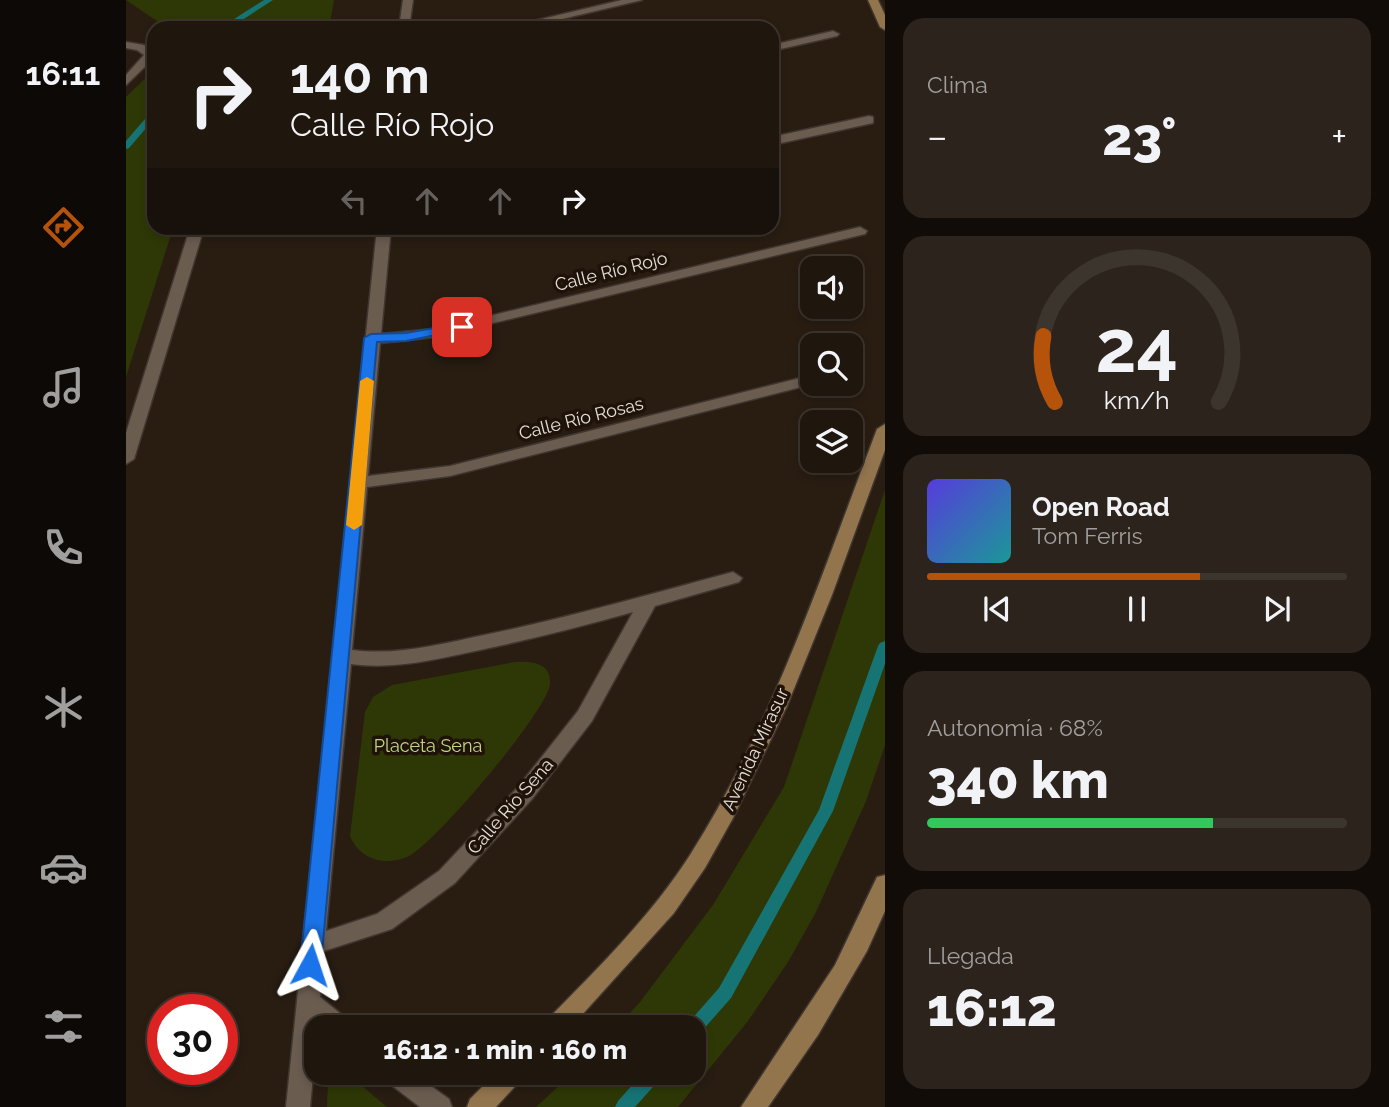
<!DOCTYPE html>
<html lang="es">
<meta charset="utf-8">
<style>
:root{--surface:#1f160e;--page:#2c231c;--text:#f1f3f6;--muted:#a19f9e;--line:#3c352e;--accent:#b45309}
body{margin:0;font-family:Raleway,sans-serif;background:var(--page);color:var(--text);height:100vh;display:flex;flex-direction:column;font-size:26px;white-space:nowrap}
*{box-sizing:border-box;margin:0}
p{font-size:23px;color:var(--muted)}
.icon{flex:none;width:38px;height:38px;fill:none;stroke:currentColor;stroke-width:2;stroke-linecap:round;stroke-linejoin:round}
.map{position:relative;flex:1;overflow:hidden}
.details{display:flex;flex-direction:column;gap:18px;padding:18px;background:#110c08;width:504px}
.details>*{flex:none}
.hud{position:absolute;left:21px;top:21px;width:632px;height:214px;border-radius:21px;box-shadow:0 4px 10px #0003,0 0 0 2px var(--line);background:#1f160e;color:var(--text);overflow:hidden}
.controls{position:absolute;left:674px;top:256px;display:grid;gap:14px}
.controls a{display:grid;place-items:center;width:63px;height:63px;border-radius:14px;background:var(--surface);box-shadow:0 4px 10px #0003,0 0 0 2px var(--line);font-size:35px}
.speed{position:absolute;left:21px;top:994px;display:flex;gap:14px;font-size:35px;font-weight:700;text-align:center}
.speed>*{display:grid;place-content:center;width:91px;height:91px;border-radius:50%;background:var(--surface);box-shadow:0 4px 10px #0003,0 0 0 2px var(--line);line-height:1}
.speed .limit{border:10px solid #d22;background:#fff;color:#111}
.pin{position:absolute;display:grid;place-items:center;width:60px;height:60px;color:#fff;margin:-30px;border-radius:14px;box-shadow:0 4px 10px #0006}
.me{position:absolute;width:77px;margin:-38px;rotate:5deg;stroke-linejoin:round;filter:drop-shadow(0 0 5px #0008)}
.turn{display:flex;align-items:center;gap:24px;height:147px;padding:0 28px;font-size:32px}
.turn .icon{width:91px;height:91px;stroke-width:2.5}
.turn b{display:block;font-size:49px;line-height:60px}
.lanes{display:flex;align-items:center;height:66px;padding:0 28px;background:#0003;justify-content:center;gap:35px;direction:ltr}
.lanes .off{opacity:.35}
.big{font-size:52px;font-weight:800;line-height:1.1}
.details .tile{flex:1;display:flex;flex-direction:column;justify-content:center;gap:10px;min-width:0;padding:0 24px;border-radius:21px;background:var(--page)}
.details .dial{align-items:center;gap:0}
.dial svg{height:182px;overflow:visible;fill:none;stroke:var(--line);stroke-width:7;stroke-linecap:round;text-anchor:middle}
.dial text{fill:var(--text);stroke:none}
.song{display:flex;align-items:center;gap:21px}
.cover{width:84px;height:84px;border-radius:10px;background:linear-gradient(135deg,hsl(250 70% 55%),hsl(180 70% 35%))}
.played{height:7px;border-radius:4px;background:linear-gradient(90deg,var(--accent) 65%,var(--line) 65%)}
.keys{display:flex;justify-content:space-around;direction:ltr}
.heat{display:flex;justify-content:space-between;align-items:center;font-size:38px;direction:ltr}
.charge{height:10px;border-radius:5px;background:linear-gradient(90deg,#34c759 68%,var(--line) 0)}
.trip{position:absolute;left:178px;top:1015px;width:402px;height:70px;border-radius:21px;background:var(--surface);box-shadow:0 4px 10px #0003,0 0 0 2px var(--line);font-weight:800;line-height:70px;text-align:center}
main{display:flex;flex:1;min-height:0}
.tab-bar{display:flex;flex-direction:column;width:126px;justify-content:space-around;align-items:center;background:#0c0906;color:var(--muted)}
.tab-bar .icon{width:49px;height:49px}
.tab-bar .on{color:var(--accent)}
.tab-bar b{font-size:32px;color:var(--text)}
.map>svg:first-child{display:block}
.green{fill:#2e3806}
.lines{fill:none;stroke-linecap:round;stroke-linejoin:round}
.stream{fill:#177475;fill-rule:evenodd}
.street-casing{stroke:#403630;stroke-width:3}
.secondary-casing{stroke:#403630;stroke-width:3}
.street{fill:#6b5c50;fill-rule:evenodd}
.secondary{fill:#92744d;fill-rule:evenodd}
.route{fill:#1a73e8;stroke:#114b97;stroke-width:2}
.slow{fill:#f59e0b}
.labels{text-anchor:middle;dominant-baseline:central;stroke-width:7;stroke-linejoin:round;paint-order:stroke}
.street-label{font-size:18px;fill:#e6ded7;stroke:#1f1309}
.park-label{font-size:18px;fill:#c0d682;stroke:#1f1309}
</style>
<main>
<nav class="tab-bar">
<b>16:11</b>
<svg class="icon on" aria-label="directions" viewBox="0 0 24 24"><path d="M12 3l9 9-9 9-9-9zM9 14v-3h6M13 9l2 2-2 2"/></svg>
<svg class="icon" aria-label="music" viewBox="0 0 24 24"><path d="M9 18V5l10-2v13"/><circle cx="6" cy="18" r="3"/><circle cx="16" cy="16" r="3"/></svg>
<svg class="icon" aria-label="phone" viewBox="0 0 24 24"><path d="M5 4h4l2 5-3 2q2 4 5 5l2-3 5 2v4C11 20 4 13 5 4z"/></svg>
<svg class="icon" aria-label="climate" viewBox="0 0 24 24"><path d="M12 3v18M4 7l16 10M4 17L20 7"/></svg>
<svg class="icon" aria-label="car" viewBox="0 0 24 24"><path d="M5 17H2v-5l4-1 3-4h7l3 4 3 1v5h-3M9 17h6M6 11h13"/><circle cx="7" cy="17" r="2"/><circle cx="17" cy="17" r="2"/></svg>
<svg class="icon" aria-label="filters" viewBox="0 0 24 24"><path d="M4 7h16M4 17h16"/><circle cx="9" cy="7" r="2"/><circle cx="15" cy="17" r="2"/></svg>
</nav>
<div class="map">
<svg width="759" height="1107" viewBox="0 0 759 1107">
<rect width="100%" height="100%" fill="#291d12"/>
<!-- green -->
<path class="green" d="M 0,0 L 208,0 L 203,28 L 33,28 L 31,21 Z
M 28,70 L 28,228 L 47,228 L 0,377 L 0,97 Z
M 759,490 L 759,745 L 740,801 L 690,912 L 662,962 L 622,1021 L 552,1107 L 410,1107 L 447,1073 L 569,1073 L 569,1027 L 491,1027 L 514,1002 L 587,905 L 658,787 Z
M 389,662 C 404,661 425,662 424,683 C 423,710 308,844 283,856 C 260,867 234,860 224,836 L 239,712 L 247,697 L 266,685 Z
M 209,1073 L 223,1075 L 261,1107 L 201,1107 L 202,1082 Z"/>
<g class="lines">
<!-- stream -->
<path class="stream" d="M 138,0 L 147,0 L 104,28 L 95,28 L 97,26 L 54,28 L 58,26 L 105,21 Z
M 28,111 L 28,119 L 3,148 L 0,149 L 0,141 L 25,112 Z
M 759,641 L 759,664 L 707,811 L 605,998 L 575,1032 L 569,1035 L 569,1027 L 561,1027 L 563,1022 L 593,988 L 693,810 L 752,646 L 754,643 Z
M 517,1073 L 536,1073 L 534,1079 L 509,1107 L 489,1107 L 492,1101 Z"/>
<!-- street casing -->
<g class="street-casing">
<path id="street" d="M 277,0 L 287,0 L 283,28 L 273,28 Z
M 496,0 L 516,0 L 398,28 L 378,28 Z
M 707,31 L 713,34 L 711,36 L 646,51 L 646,45 Z
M 0,42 L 18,45 L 28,52 L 28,58 L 0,85 L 0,75 L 18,55 L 11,50 L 0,48 Z
M 743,116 L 747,117 L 747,123 L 646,145 L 646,137 Z
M 734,227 L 741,231 L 739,234 L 309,337 L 254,343 L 242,476 L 324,466 L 686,375 L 686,383 L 691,383 L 324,476 L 241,487 L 226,650 C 271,656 315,644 358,635 C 442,618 524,594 607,572 L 616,578 L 613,582 L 529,606 L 466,721 L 406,799 L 329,883 L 266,929 L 198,951 L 194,997 L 221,1019 L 225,1027 L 196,1027 L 192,1024 L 184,1107 L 160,1107 L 251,228 L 265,228 L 255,334 L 309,329 ZM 507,612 L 452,711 L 392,787 L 313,871 L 251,914 L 200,931 L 225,664 C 269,670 311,659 354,650 C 406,639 457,626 507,612 Z
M 64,228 L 78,228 L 8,459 L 0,464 L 0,433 Z
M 256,1073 L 287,1073 L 323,1099 L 326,1107 L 294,1107 L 260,1081 Z"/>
</g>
<!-- secondary casing -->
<g class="secondary-casing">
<path id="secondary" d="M 742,0 L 752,0 L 759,15 L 759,30 L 754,27 Z
M 759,424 L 759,450 L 706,595 L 661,706 L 607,818 L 579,868 L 548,913 L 445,1027 L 418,1027 L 422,1019 C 472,968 525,916 564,855 C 647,724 696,573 751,429 Z
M 759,875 L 759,911 L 741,951 L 692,1035 L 642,1107 L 615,1107 L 709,965 L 751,877 Z
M 370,1073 L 398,1073 L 394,1081 L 370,1107 L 341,1107 L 344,1099 Z"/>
</g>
<!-- street -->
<use href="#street" class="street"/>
<!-- secondary -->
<use href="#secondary" class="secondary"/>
</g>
<!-- route -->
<path class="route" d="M 336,323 L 342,327 L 340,329 L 280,341 L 251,342 L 195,965 L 192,971 L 184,974 L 177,971 L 174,965 L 238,338 L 245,334 L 280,333 Z"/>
<!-- slow -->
<path class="slow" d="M 241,377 L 248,381 L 236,525 L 228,530 L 220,525 L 234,381 Z"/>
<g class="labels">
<!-- street labels -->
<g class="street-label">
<text transform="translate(485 271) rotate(-14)">Calle Río Rojo</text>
<text transform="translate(455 418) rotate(-14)">Calle Río Rosas</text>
<text transform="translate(629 749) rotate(-65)">Avenida Mirasur</text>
<text transform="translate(384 806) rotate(-49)">Calle Río Sena</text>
</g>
<!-- park labels -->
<g class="park-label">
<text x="302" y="745">Placeta Sena</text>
</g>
</g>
</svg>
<div class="controls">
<a><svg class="icon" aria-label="sound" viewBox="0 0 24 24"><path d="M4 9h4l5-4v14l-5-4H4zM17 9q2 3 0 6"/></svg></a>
<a><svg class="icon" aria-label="search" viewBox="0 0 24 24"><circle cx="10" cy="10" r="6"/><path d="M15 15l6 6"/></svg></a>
<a><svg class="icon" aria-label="layers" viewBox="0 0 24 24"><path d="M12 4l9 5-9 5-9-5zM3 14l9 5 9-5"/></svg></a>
</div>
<div class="speed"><div class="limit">30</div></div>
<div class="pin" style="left:336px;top:327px;background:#d93025"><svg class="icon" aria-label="arrive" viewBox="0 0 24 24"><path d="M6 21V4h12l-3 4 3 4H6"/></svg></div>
<svg class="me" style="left:184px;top:965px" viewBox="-20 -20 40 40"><path d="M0-17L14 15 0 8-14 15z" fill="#1a73e8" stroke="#fff" stroke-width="4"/></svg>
<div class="trip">16:12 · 1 min · 160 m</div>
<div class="hud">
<div class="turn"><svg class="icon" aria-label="right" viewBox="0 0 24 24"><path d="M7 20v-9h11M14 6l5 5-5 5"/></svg><div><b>140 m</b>Calle Río Rojo</div></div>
<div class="lanes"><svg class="icon off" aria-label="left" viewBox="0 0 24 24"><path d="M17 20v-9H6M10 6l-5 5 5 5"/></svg><svg class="icon off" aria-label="ahead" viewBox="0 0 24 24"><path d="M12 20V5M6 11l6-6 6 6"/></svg><svg class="icon off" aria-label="ahead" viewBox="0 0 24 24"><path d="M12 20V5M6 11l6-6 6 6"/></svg><svg class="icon" aria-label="right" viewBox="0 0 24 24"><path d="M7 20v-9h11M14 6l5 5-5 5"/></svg></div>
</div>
</div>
<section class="details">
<div class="tile"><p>Clima</p>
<div class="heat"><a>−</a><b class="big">23°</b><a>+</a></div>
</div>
<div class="tile dial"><svg viewBox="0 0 100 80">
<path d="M14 69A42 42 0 1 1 86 69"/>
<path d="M14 69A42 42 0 0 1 9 40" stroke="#b45309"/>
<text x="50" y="56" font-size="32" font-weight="700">24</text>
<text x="50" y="72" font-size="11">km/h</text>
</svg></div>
<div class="tile">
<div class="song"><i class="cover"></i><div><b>Open Road</b><p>Tom Ferris</p></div></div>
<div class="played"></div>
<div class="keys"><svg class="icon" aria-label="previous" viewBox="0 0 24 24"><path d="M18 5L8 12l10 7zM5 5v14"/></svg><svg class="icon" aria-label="pause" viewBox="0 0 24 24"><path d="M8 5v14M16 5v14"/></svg><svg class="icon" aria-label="next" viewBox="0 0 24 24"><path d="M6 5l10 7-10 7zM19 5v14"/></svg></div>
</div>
<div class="tile"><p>Autonomía · 68%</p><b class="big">340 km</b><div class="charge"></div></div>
<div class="tile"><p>Llegada</p><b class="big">16:12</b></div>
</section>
</main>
